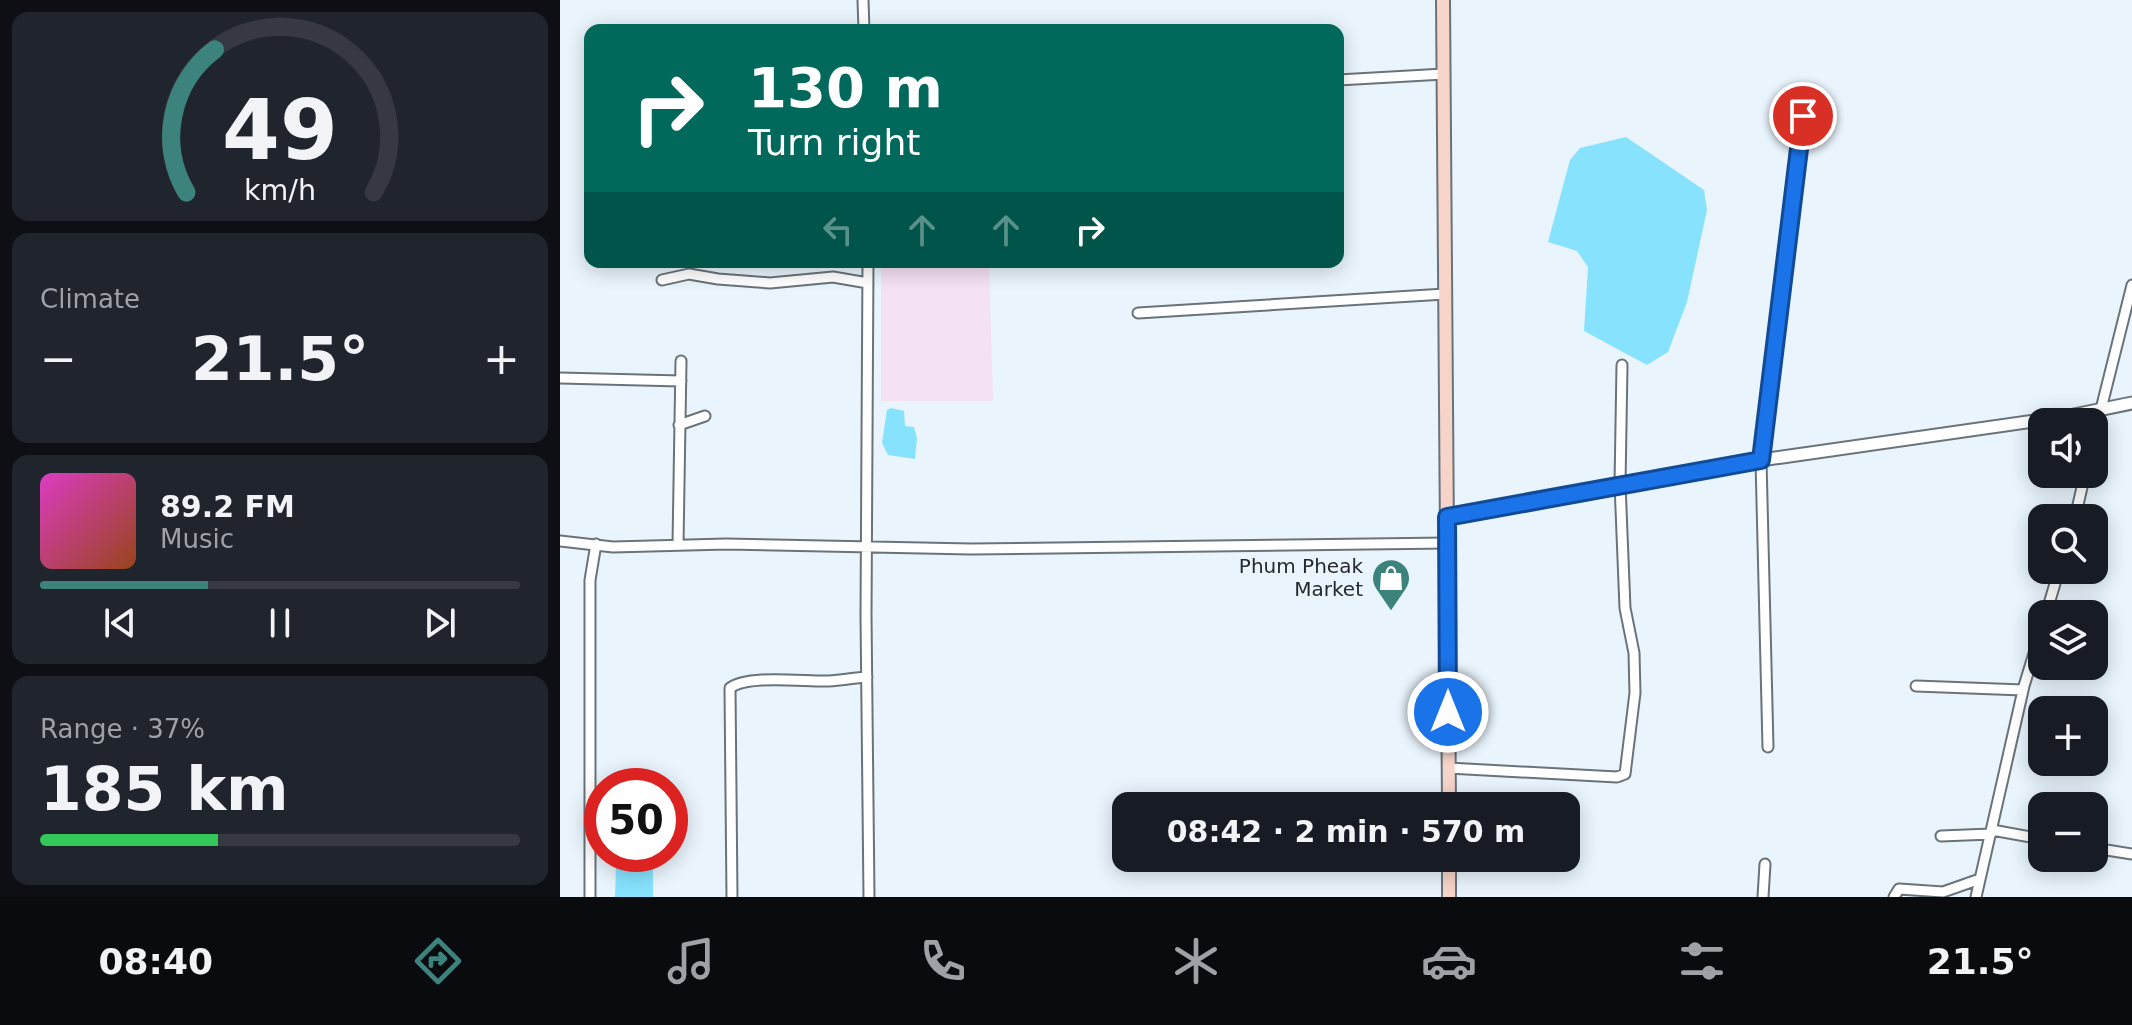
<!DOCTYPE html>
<meta charset="utf-8">
<style>
:root{--surface:#171b24;--page:#20242c;--text:#f1f3f6;--muted:#9ea1a6;--line:#363941;--accent:#3c837d}
body{margin:0;font-family:"DejaVu Sans",sans-serif;background:var(--page);color:var(--text);height:100vh;display:flex;flex-direction:column;font-size:30px;white-space:nowrap}
*{box-sizing:border-box;margin:0}
p{font-size:26px;color:var(--muted)}
.icon{flex:none;width:44px;height:44px;fill:none;stroke:currentColor;stroke-width:2;stroke-linecap:round;stroke-linejoin:round}
.map{position:relative;flex:1;overflow:hidden}
.side{display:flex;flex-direction:column;gap:12px;padding:12px;background:#0d0f14;width:560px}
.side>*{flex:none}
.hud{position:absolute;left:24px;top:24px;width:760px;height:244px;border-radius:16px;box-shadow:0 4px 20px #0003;background:#00695c;color:#fff;overflow:hidden}
.tools{position:absolute;left:1468px;top:408px;display:grid;gap:16px}
.tools a{display:grid;place-items:center;width:80px;height:80px;border-radius:16px;background:var(--surface);box-shadow:0 4px 20px #0003;font-size:40px}
.speed{position:absolute;left:24px;top:768px;display:flex;gap:16px;font-size:40px;font-weight:700;text-align:center}
.speed>*{display:grid;place-content:center;width:104px;height:104px;border-radius:50%;background:var(--surface);box-shadow:0 4px 20px #0003;line-height:1}
.speed .limit{border:12px solid #d22;background:#fff;color:#111}
.pin{position:absolute;display:grid;place-items:center;width:68px;height:68px;color:#fff;margin:-34px;border:4px solid #fff;border-radius:50%;box-shadow:0 2px 8px #0007}
.me{position:absolute;width:88px;margin:-44px;rotate:0deg;stroke-linejoin:round;filter:drop-shadow(0 0 6px #0008)}
.turn{display:flex;align-items:center;gap:28px;height:168px;padding:0 32px;font-size:36px}
.turn .icon{width:104px;height:104px;stroke-width:2.5}
.turn b{display:block;font-size:56px;line-height:68px}
.lanes{display:flex;align-items:center;height:76px;padding:0 32px;background:#0003;justify-content:center;gap:40px;direction:ltr}
.lanes .off{opacity:.35}
.big{font-size:60px;font-weight:700;line-height:1.1}
.side .tile{flex:1;display:flex;flex-direction:column;justify-content:center;gap:12px;min-width:0;padding:0 28px;border-radius:16px;background:var(--page)}
.side .dial{align-items:center;gap:0}
.dial svg{height:208px;overflow:visible;fill:none;stroke:var(--line);stroke-width:7;stroke-linecap:round;text-anchor:middle}
.dial text{fill:var(--text);stroke:none}
.song{display:flex;align-items:center;gap:24px}
.cover{width:96px;height:96px;border-radius:12px;background:linear-gradient(135deg,hsl(310 70% 55%),hsl(20 70% 35%))}
.played{height:8px;border-radius:4px;background:linear-gradient(90deg,var(--accent) 35%,var(--line) 35%)}
.keys{display:flex;justify-content:space-around;direction:ltr}
.heat{display:flex;justify-content:space-between;align-items:center;font-size:44px;direction:ltr}
.charge{height:12px;border-radius:6px;background:linear-gradient(90deg,#34c759 37%,var(--line) 0)}
.trip{position:absolute;left:552px;top:792px;width:468px;height:80px;border-radius:16px;background:var(--surface);box-shadow:0 4px 20px #0003;font-weight:700;line-height:80px;text-align:center}
.dock{display:flex;height:128px;justify-content:space-around;align-items:center;background:#090b0e;color:var(--muted)}
.dock .icon{width:56px;height:56px}
.dock .on{color:var(--accent)}
.dock b{font-size:36px;color:var(--text)}
main{display:flex;flex:1;min-height:0}
.map>svg:first-child{display:block}
.education{fill:#f4e1f2}
.water{fill:#87e2fd}
.lines{fill:none;stroke-linecap:round;stroke-linejoin:round}
.minor-casing{stroke:#69737a;stroke-width:13}
.tertiary-casing{stroke:#69737a;stroke-width:15}
.secondary-casing{stroke:#69737a;stroke-width:16}
.minor{stroke:#fff;stroke-width:9}
.tertiary{stroke:#fff;stroke-width:11}
.secondary{stroke:#f6d4ca;stroke-width:12}
.route-casing{stroke:#114b97;stroke-width:20}
.route{stroke:#1a73e8;stroke-width:14}
.labels{text-anchor:middle;dominant-baseline:central;stroke-width:8;stroke-linejoin:round;paint-order:stroke}
.poi-label{font-size:20px;fill:#25292c;stroke:#e9f4fc;text-anchor:end}
</style>
<main>
<section class="side">
<div class="tile dial"><svg viewBox="0 0 100 80">
<path d="M14 69A42 42 0 1 1 86 69"/>
<path d="M14 69A42 42 0 0 1 25 14" stroke="#3c837d"/>
<text x="50" y="56" font-size="32" font-weight="700">49</text>
<text x="50" y="72" font-size="11">km/h</text>
</svg></div>
<div class="tile"><p>Climate</p>
<div class="heat"><a>−</a><b class="big">21.5°</b><a>+</a></div>
</div>
<div class="tile">
<div class="song"><i class="cover"></i><div><b>89.2 FM</b><p>Music</p></div></div>
<div class="played"></div>
<div class="keys"><svg class="icon" aria-label="previous" viewBox="0 0 24 24"><path d="M18 5L8 12l10 7zM5 5v14"/></svg><svg class="icon" aria-label="pause" viewBox="0 0 24 24"><path d="M8 5v14M16 5v14"/></svg><svg class="icon" aria-label="next" viewBox="0 0 24 24"><path d="M6 5l10 7-10 7zM19 5v14"/></svg></div>
</div>
<div class="tile"><p>Range · 37%</p><b class="big">185 km</b><div class="charge"></div></div>
</section>
<div class="map">
<svg width="1572" height="897" viewBox="0 0 1572 897">
<rect width="100%" height="100%" fill="#e9f4fc"/>
<!-- education -->
<path class="education" d="M 321,262 L 429,262 L 433,401 L 321,401 Z"/>
<!-- water -->
<path class="water" d="M 1066,137 L 1144,190 L 1147,210 L 1127,302 L 1108,352 L 1087,365 L 1024,331 L 1028,267 L 1017,251 L 988,242 L 1010,160 L 1020,148 Z
M 331,408 L 344,411 L 345,426 L 354,427 L 357,438 L 355,459 L 328,455 L 322,443 L 327,410 Z
M 74,863 L 93,868 L 93,897 L 55,897 L 56,866 Z"/>
<g class="lines">
<!-- minor casing -->
<g class="minor-casing">
<path id="minor" d="M 303,0 L 304,30
M 778,80 L 884,74
M 308,262 L 306,615 L 309,897
M 102,280 L 129,274 L 158,279 L 210,283 L 273,277 L 308,283
M 578,313 L 885,294
M 0,378 L 121,381
M 119,425 L 145,416
M 1534,437 L 1572,285
M 1515,518 L 1525,474
M 0,541 L 53,547 L 166,544 L 411,549 L 887,543
M 118,545 L 121,361
M 1486,614 L 1499,570
M 1356,686 L 1463,690
M 1208,747 L 1201,460 L 1243,116
M 888,768 L 1057,777 L 1065,774 L 1075,693 L 1074,653 L 1065,608 L 1060,484 L 1062,365
M 1432,830 L 1482,839
M 1381,836 L 1431,834
M 1534,848 L 1572,854
M 30,897 L 30,580 L 36,544
M 172,897 L 170,688 C 188,674 246,682 269,681 C 282,680 294,678 307,677
M 1203,897 L 1205,864
M 1334,897 L 1339,889 L 1383,892 L 1420,879
M 1416,897 L 1464,686 L 1482,627"/>
</g>
<!-- tertiary casing -->
<g class="tertiary-casing">
<path id="tertiary" d="M 887,517 L 1201,460 L 1509,416 L 1572,403"/>
</g>
<!-- secondary casing -->
<g class="secondary-casing">
<path id="secondary" d="M 883,0 L 889,806
M 889,858 L 889,897"/>
</g>
<!-- minor -->
<use href="#minor" class="minor"/>
<!-- tertiary -->
<use href="#tertiary" class="tertiary"/>
<!-- secondary -->
<use href="#secondary" class="secondary"/>
</g>
<g class="lines">
<!-- route casing -->
<g class="route-casing">
<path id="route" d="M 888,712 L 887,517 L 1201,460 L 1243,116"/>
</g>
<!-- route -->
<use href="#route" class="route"/>
</g>
<!-- icons -->
<defs>
<g id="shop-pin" transform="scale(2)"><path d="M0 17L-7.5 6A9.5 9.5 0 1 1 7.5 6Z" fill="#3c837d" stroke="#e9f4fc"/><path d="M-5-2.5h2.3a2.7 3.5 0 0 1 5.4 0H5L5.5 6h-11ZM-1.5-2.5h3a1.5 2.3 0 0 0-3 0Z" fill="#fff"/></g>
</defs>
<g fill-rule="evenodd">
<use href="#shop-pin" x="831" y="578"/>
</g>
<g class="labels">
<!-- poi labels -->
<g class="poi-label">
<text x="803" y="566">Phum Pheak<tspan x="803" dy="23">Market</tspan></text>
</g>
</g>
</svg>
<div class="tools">
<a><svg class="icon" aria-label="sound" viewBox="0 0 24 24"><path d="M4 9h4l5-4v14l-5-4H4zM17 9q2 3 0 6"/></svg></a>
<a><svg class="icon" aria-label="search" viewBox="0 0 24 24"><circle cx="10" cy="10" r="6"/><path d="M15 15l6 6"/></svg></a>
<a><svg class="icon" aria-label="layers" viewBox="0 0 24 24"><path d="M12 4l9 5-9 5-9-5zM3 14l9 5 9-5"/></svg></a>
<a>+</a>
<a>−</a>
</div>
<div class="speed"><div class="limit">50</div></div>
<div class="pin" style="left:1243px;top:116px;background:#d93025"><svg class="icon" aria-label="arrive" viewBox="0 0 24 24"><path d="M6 21V4h12l-3 4 3 4H6"/></svg></div>
<svg class="me" style="left:888px;top:712px" viewBox="-20 -20 40 40"><circle r="17" fill="#1a73e8" stroke="#fff" stroke-width="3"/><path d="M0-11L8 9 0 5-8 9z" fill="#fff"/></svg>
<div class="trip">08:42 · 2 min · 570 m</div>
<div class="hud">
<div class="turn"><svg class="icon" aria-label="right" viewBox="0 0 24 24"><path d="M7 20v-9h11M14 6l5 5-5 5"/></svg><div><b>130 m</b>Turn right</div></div>
<div class="lanes"><svg class="icon off" aria-label="left" viewBox="0 0 24 24"><path d="M17 20v-9H6M10 6l-5 5 5 5"/></svg><svg class="icon off" aria-label="ahead" viewBox="0 0 24 24"><path d="M12 20V5M6 11l6-6 6 6"/></svg><svg class="icon off" aria-label="ahead" viewBox="0 0 24 24"><path d="M12 20V5M6 11l6-6 6 6"/></svg><svg class="icon" aria-label="right" viewBox="0 0 24 24"><path d="M7 20v-9h11M14 6l5 5-5 5"/></svg></div>
</div>
</div>
</main>
<nav class="dock">
<b>08:40</b>
<svg class="icon on" aria-label="directions" viewBox="0 0 24 24"><path d="M12 3l9 9-9 9-9-9zM9 14v-3h6M13 9l2 2-2 2"/></svg>
<svg class="icon" aria-label="music" viewBox="0 0 24 24"><path d="M9 18V5l10-2v13"/><circle cx="6" cy="18" r="3"/><circle cx="16" cy="16" r="3"/></svg>
<svg class="icon" aria-label="phone" viewBox="0 0 24 24"><path d="M5 4h4l2 5-3 2q2 4 5 5l2-3 5 2v4C11 20 4 13 5 4z"/></svg>
<svg class="icon" aria-label="climate" viewBox="0 0 24 24"><path d="M12 3v18M4 7l16 10M4 17L20 7"/></svg>
<svg class="icon" aria-label="car" viewBox="0 0 24 24"><path d="M5 17H2v-5l4-1 3-4h7l3 4 3 1v5h-3M9 17h6M6 11h13"/><circle cx="7" cy="17" r="2"/><circle cx="17" cy="17" r="2"/></svg>
<svg class="icon" aria-label="filters" viewBox="0 0 24 24"><path d="M4 7h16M4 17h16"/><circle cx="9" cy="7" r="2"/><circle cx="15" cy="17" r="2"/></svg>
<b>21.5°</b>
</nav>
